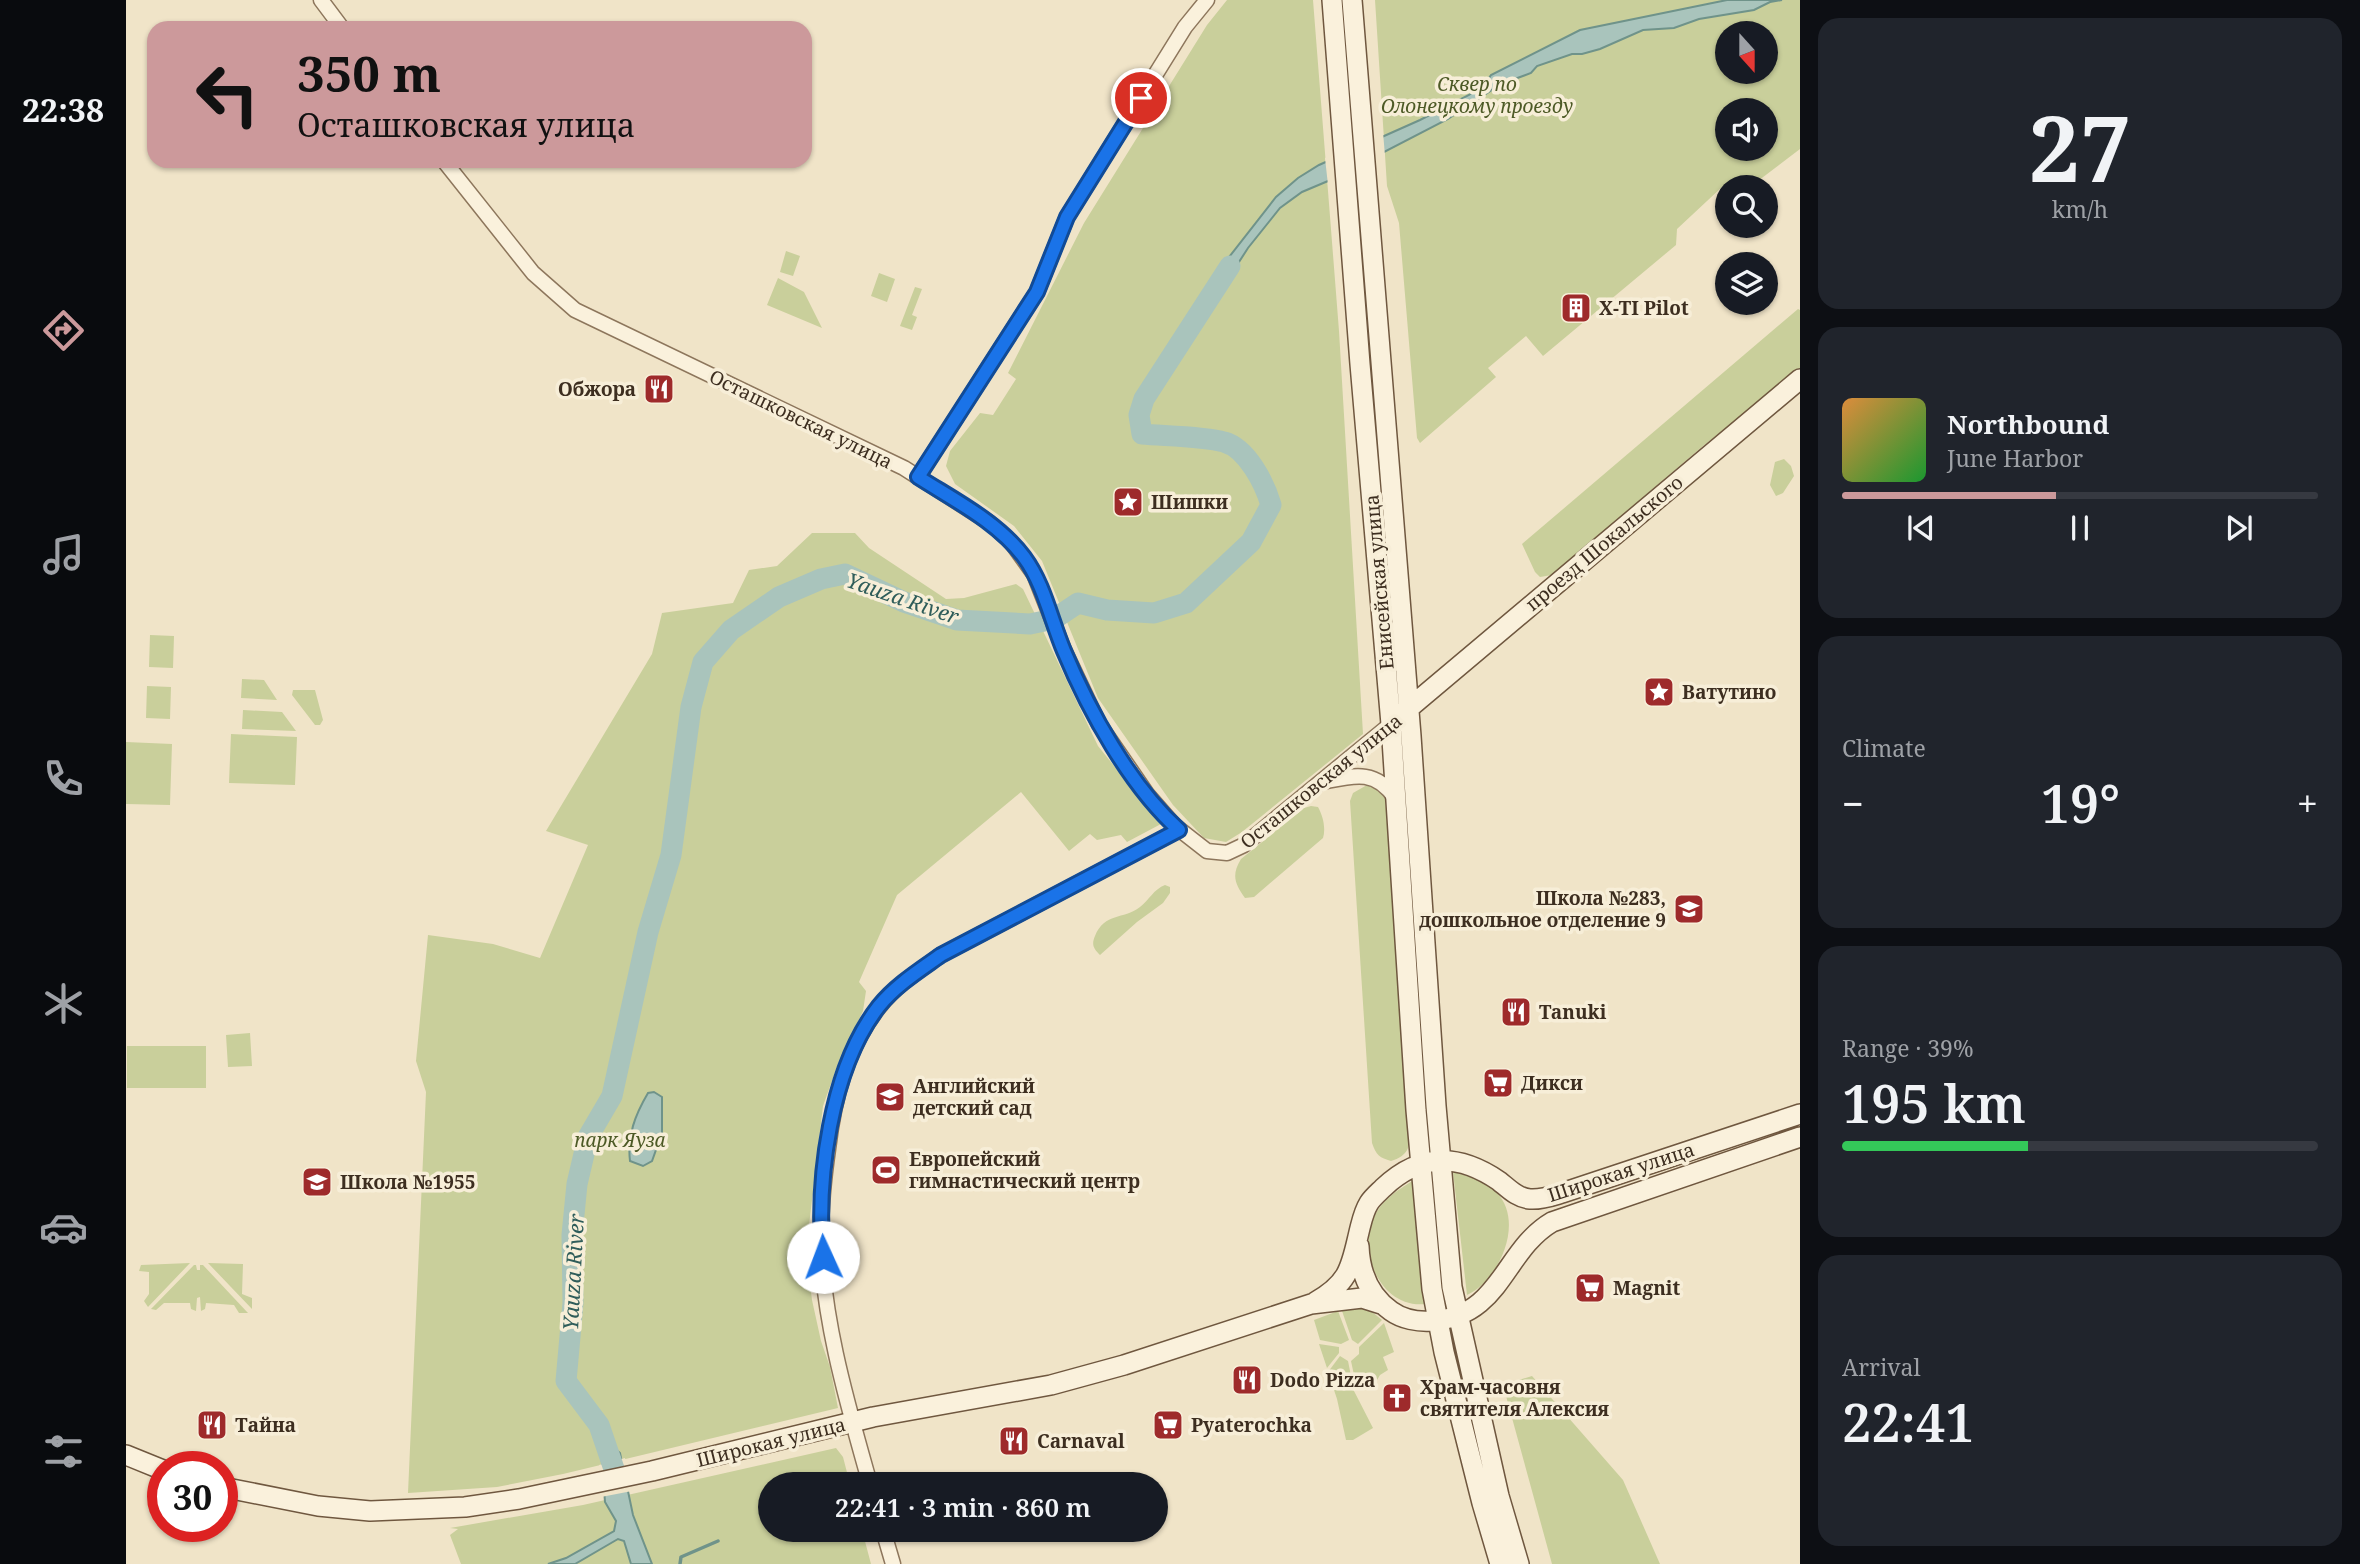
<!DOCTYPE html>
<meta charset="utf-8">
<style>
:root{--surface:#171b24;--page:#20242c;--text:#f1f3f6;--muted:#9ea1a6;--line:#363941;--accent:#cc999b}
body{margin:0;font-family:"Noto Serif",serif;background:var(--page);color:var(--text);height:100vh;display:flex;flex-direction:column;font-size:26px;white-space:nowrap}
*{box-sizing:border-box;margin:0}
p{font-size:23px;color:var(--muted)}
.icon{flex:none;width:38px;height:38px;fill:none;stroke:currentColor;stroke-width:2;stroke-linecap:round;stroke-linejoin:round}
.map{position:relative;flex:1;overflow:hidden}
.drawer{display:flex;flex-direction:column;gap:18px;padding:18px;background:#0d0f14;width:560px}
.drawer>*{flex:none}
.guide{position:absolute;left:21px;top:21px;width:665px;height:147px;border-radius:21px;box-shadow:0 2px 5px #0004;background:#cc999b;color:#111;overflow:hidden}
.needle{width:46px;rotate:159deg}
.tools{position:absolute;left:1589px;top:21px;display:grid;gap:14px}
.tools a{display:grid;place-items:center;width:63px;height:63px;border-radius:50%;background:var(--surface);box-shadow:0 2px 5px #0004;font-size:35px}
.speed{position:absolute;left:21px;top:1451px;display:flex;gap:14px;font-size:35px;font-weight:700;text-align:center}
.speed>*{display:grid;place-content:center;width:91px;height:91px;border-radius:50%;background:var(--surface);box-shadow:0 2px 5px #0004;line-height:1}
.speed .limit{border:10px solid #d22;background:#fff;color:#111}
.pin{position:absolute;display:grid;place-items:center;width:60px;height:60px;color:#fff;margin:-30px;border:4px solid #fff;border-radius:50%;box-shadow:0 2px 7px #0007}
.me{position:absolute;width:77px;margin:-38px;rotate:358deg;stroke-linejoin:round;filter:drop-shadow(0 0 5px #0008)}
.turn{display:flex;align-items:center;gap:24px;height:147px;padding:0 35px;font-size:32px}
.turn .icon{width:91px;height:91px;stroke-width:2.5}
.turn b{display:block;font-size:49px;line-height:60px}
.big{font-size:52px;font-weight:600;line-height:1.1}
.drawer .card{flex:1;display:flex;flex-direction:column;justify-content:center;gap:10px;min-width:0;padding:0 24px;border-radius:21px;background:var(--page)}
.drawer .dial{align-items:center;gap:0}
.dial b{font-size:91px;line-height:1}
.song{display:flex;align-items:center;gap:21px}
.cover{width:84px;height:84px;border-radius:10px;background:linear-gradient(135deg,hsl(30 70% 55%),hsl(130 70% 35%))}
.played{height:7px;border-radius:4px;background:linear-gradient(90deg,var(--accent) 45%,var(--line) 45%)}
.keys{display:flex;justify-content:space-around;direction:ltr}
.heat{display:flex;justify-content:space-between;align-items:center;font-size:38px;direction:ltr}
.charge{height:10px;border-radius:5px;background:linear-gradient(90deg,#34c759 39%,var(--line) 0)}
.trip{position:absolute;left:632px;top:1472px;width:410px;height:70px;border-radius:35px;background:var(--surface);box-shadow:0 2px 5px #0004;font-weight:600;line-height:70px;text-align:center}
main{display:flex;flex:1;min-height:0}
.tabs{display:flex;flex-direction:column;width:126px;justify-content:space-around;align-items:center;background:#090b0e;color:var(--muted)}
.tabs .icon{width:49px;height:49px}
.tabs .selected{color:var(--accent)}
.tabs b{font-size:32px;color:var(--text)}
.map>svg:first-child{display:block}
.green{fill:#c9cf9b;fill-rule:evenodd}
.water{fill:#a9c4bc;stroke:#6f938a;stroke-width:2}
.pier{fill:#f0e4c8}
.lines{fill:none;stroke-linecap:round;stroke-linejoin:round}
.stream{stroke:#6f938a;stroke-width:3.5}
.river{stroke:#a9c4bc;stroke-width:21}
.street-casing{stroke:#8d765c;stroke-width:17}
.secondary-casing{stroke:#6f573f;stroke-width:22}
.street{stroke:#faf1dc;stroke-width:14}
.secondary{stroke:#faf1dc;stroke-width:19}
.route-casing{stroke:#114b97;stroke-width:18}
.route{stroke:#1a73e8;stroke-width:12}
.labels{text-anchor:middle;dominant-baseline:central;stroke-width:7;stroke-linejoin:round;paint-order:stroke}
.park-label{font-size:19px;font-style:italic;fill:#4d5a26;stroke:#f7eed8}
.poi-label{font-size:19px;font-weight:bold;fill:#3d2e20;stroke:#f7eed8;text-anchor:start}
.street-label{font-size:19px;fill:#3d2e20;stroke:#f7eed8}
.water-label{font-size:21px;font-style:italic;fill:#2f5d5a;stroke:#f7eed8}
</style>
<main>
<nav class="tabs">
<b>22:38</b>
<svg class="icon selected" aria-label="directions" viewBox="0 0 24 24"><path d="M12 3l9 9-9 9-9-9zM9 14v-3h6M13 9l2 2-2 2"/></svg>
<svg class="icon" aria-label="music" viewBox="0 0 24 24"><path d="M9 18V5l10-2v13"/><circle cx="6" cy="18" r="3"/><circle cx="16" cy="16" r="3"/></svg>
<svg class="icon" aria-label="phone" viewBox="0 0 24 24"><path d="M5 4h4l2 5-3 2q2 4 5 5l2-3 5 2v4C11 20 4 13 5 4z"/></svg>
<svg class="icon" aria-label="climate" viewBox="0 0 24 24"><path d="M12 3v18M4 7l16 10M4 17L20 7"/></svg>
<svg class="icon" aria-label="car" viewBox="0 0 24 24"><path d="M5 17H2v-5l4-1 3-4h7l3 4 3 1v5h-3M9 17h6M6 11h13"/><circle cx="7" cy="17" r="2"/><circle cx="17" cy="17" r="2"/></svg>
<svg class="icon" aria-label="filters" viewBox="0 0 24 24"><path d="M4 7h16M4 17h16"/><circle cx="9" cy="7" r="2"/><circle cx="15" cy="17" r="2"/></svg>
</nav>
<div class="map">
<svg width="1674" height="1564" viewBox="0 0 1674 1564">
<rect width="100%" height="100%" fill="#f0e4c8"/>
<!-- green -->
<path class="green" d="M 1101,0 L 1187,0 L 1213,331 L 1237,734 L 1116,832 L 1100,842 L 1078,838 L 1047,805 L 972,698 L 916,561 L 888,526 L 829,484 L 820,466 L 824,451 L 854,413 L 867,415 L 890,379 L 882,373 L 958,223 L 1081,25 Z
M 1249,0 L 1674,0 L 1674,149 L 1624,187 L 1601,187 L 1600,206 L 1596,187 L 1551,229 L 1550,245 L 1417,356 L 1400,336 L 1362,368 L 1370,377 L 1294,443 L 1291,438 L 1273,223 L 1261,186 ZM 1601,33 L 1640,33 L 1640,72 L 1601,72 ZM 1601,110 L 1640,110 L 1640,149 L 1601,149 Z
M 660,251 L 674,256 L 667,276 L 654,272 Z
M 753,273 L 769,279 L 761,302 L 745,296 Z
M 652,278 L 678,292 L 696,328 L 641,305 Z
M 789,287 L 796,289 L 786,315 L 791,317 L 786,330 L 774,326 Z
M 1672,309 L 1674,310 L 1674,370 L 1577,446 L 1426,575 L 1414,577 L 1409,572 L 1396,544 Z
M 1658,459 L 1665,466 L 1668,476 L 1657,493 L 1650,496 L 1644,485 L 1649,462 Z
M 686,533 L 729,533 L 743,548 L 820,599 L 838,598 L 890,584 L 897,589 L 972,746 L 1035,824 L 1001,842 L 995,835 L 971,840 L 964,834 L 943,851 L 895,792 L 771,895 L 733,982 L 740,991 L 737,1011 L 712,1064 L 697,1106 L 680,1251 L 686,1300 L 695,1341 L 704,1367 L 712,1408 L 437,1474 L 371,1487 L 282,1493 L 300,1092 L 290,1061 L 302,935 L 367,944 L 414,958 L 462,845 L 420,831 L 526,654 L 536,613 L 607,603 L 623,570 L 651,566 Z
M 24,635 L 48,636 L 47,668 L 23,667 Z
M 116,679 L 138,680 L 151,700 L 115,698 Z
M 21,686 L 45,687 L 44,719 L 20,718 Z
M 167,690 L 189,690 L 197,720 L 194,725 L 189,725 L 166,695 Z
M 117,710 L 156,712 L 170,731 L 116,729 Z
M 105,734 L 171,737 L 169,785 L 103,783 Z
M 0,742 L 46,744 L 44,805 L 0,804 Z
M 1241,785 L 1248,785 L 1255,790 L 1259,798 L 1285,1131 C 1284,1147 1282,1156 1265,1161 C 1254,1158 1250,1155 1246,1143 L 1224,801 L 1227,793 Z
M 1185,806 L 1192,807 C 1197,816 1200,828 1197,838 L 1128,897 L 1119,898 C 1109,884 1105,875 1115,859 L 1178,808 Z
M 1039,885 L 1044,887 L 1044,893 L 1037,903 L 1011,922 L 974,955 C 968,949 965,945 969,936 C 979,912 997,920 1014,907 C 1023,900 1028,889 1039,885 Z
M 124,1033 L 126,1066 L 102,1067 L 100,1035 Z
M 1,1046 L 80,1046 L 80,1088 L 1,1088 Z
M 1327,1172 C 1342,1176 1361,1181 1371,1193 C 1399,1222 1373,1281 1341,1295 Z
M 1288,1180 L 1300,1304 C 1258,1309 1233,1259 1246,1222 C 1253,1202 1270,1191 1288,1180 Z
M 64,1263 L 22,1307 L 18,1301 L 23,1294 L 23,1272 L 13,1271 L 15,1265 Z
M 82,1263 L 117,1264 L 116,1294 L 126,1298 L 126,1309 Z
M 68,1265 L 70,1265 L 71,1270 L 74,1270 L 74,1265 L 77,1265 L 122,1313 L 113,1313 L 108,1305 L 80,1303 L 79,1309 L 75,1311 L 74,1297 L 71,1298 L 70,1311 L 65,1309 L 64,1303 L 38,1303 L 30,1310 L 25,1309 Z
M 1230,1305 L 1239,1306 L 1256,1320 L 1232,1344 L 1226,1340 L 1216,1311 Z
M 1212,1311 L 1223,1340 L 1215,1344 L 1194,1340 L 1188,1320 Z
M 1258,1323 L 1268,1352 L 1257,1357 L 1262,1370 L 1254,1375 L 1251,1380 L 1231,1389 L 1225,1361 L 1233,1354 L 1233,1347 Z
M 1193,1344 L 1213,1347 L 1213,1353 L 1201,1368 Z
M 1214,1356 L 1222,1361 L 1228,1391 L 1247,1428 L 1227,1440 L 1220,1440 L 1211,1399 L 1202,1372 Z
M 1406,1376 L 1497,1480 L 1534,1564 L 1426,1564 L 1377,1385 Z
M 710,1448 L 717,1457 L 724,1484 L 644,1484 L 644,1530 L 736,1530 L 745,1564 L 335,1564 L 324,1535 L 332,1529 L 324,1528 L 457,1505 Z"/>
<!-- water -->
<path class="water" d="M 1601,0 L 1656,0 L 1644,2 L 1628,10 L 1573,19 L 1548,28 L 1517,30 L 1474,49 L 1456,54 L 1446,54 L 1411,66 L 1405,73 L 1375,84 L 1322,119 L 1202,181 L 1176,192 L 1154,208 L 1122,248 L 1093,293 L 1085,289 L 1082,284 L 1150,197 L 1172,178 L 1193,165 L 1294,120 L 1343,95 L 1359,84 L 1365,75 L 1454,30 Z
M 528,1092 L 536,1097 L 536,1133 L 526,1161 L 517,1166 L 504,1161 C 501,1136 509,1115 522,1093 Z
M 479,1440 L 494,1453 L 507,1515 L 526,1564 L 505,1564 L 498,1541 L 492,1539 L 449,1564 L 422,1564 L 440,1558 L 488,1531 L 490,1521 L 479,1502 L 475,1450 Z"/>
<!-- pier -->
<path class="pier" d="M 1257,132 L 1259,156 L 1202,185 L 1199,158 Z
M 499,1458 L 506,1491 L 475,1497 L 473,1465 Z"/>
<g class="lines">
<!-- stream -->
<path class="stream" d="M 554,1564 L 555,1557 L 592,1541"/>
<!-- river -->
<path class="river" d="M 488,1469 L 473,1425 L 440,1381 L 447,1303 L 446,1235 L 451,1184 L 462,1137 L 486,1096 L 522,932 L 545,855 L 565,707 L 577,662 L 605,630 L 653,597 L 695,579 L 719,574 L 778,602 L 831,620 L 904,624 L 928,619 L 952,603 L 981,610 L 1028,613 L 1060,603 L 1125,542 L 1145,505 C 1139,484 1121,448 1098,442 C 1077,436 1039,436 1016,434 L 1013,415 L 1018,399 L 1104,266"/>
<!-- street casing -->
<g class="street-casing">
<path id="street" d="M 195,0 L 216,28
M 318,161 L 407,273 L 449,310 L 778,468 L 864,523 L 885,542 L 908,574 L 938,650 L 973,724 L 1021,794 L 1049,826 L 1081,851 L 1101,853 L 1118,845 L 1265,724 L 1270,723
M 792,477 L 911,292 L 941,217 L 1059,27 L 1081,0
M 1196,782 C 1226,776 1249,768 1269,798
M 744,1484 C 722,1406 695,1315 695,1234 C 695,1205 698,1177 702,1149 C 708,1098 721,1047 754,1006 C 770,985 794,970 815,955 L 1053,830
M 757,1530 L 767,1564"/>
</g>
<!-- secondary casing -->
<g class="secondary-casing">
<path id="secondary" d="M 1206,0 L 1234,364 L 1265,724 L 1290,1110 L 1306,1289 L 1318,1352 L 1356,1503 L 1374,1564
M 1226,0 L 1285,736 L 1310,1106 L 1326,1287 L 1373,1496 L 1393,1564
M 1276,714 L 1674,379
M 1233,1246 C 1234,1273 1244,1296 1265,1311 C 1276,1319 1292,1322 1306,1321 C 1376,1316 1377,1251 1426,1222 L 1674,1137
M 1189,1302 C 1225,1282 1225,1265 1234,1228 C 1236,1220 1238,1211 1243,1203 C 1246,1198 1253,1192 1257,1188 C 1294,1153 1332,1153 1373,1181 C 1382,1188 1391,1198 1404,1199 C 1415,1200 1426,1196 1436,1193 L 1674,1114
M 0,1455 L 37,1470
M 96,1487 L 192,1506 L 244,1511 L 339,1507 L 393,1499 L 526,1471 L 747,1417 L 925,1385 L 998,1365 L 1185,1304 L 1236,1298 L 1255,1304"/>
</g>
<!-- street -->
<use href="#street" class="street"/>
<!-- secondary -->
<use href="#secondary" class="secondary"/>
</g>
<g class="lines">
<!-- route casing -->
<g class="route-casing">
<path id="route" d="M 697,1257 C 690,1180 704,1069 753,1006 C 770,985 794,970 815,955 L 1053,830 C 1004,786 963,711 938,651 C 925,620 918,584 898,557 C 872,522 828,500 792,477 L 911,292 L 941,217 L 1015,98"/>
</g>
<!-- route -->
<use href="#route" class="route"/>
</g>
<!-- icons -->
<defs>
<g id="building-square" transform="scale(1.575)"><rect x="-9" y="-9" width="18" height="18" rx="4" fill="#9e2a2b" stroke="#f7eed8"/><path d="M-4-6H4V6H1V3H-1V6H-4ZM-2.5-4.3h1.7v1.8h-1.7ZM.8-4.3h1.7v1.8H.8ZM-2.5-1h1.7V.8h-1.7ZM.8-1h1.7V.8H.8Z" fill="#fff"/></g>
<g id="restaurant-square" transform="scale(1.575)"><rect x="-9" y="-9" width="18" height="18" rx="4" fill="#9e2a2b" stroke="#f7eed8"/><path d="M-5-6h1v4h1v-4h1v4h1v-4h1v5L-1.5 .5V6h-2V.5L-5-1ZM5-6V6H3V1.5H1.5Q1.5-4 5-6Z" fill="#fff"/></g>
<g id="sight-square" transform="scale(1.575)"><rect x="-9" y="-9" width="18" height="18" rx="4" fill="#9e2a2b" stroke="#f7eed8"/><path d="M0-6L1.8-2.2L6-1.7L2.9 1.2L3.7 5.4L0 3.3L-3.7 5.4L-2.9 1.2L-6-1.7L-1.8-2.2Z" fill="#fff"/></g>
<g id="school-square" transform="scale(1.575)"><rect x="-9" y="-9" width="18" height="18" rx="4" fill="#9e2a2b" stroke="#f7eed8"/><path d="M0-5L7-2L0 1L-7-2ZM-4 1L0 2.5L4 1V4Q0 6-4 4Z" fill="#fff"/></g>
<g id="supermarket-square" transform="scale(1.575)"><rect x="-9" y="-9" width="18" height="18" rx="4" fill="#9e2a2b" stroke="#f7eed8"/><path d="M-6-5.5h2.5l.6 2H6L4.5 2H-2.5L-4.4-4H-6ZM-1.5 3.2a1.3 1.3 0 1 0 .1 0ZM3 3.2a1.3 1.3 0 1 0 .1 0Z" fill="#fff"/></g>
<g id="stadium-square" transform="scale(1.575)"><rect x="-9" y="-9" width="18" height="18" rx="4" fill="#9e2a2b" stroke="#f7eed8"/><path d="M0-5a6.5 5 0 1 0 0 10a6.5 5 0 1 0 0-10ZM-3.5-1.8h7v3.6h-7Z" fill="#fff"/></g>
<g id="church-square" transform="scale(1.575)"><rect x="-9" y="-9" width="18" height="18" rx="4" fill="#9e2a2b" stroke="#f7eed8"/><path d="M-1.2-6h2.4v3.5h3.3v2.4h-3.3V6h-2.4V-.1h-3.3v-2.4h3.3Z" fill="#fff"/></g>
</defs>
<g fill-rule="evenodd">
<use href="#building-square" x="1450" y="308"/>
<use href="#restaurant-square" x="533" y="389"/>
<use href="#sight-square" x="1002" y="502"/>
<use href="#sight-square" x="1533" y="692"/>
<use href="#school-square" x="1563" y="909"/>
<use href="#restaurant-square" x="1390" y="1012"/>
<use href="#supermarket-square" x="1372" y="1083"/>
<use href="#school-square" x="764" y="1097"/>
<use href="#stadium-square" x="760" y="1170"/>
<use href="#school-square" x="191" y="1182"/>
<use href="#supermarket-square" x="1464" y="1288"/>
<use href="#restaurant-square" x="1121" y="1380"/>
<use href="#church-square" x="1271" y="1398"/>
<use href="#restaurant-square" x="86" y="1425"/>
<use href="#supermarket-square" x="1042" y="1425"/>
<use href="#restaurant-square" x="888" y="1441"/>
</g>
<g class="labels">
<!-- park labels -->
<g class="park-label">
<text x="1351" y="84">Сквер по<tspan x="1351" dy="22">Олонецкому проезду</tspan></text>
<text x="494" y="1140">парк Яуза</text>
</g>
<!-- poi labels -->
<g class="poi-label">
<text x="1473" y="308">X-TI Pilot</text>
<text x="510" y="389" text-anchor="end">Обжора</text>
<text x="1025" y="502">Шишки</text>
<text x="1556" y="692">Ватутино</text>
<text x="1540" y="898" text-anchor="end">Школа №283,<tspan x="1540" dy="22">дошкольное отделение 9</tspan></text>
<text x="1413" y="1012">Tanuki</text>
<text x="1395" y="1083">Дикси</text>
<text x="787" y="1086">Английский<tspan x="787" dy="22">детский сад</tspan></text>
<text x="783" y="1159">Европейский<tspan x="783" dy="22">гимнастический центр</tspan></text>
<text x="214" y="1182">Школа №1955</text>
<text x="1487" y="1288">Magnit</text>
<text x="1144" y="1380">Dodo Pizza</text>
<text x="1294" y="1387">Храм-часовня<tspan x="1294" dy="22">святителя Алексия</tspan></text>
<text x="109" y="1425">Тайна</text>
<text x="1065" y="1425">Pyaterochka</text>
<text x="911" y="1441">Carnaval</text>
</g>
<!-- street labels -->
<g class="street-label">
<text transform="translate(675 419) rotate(26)">Осташковская улица</text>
<text transform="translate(1478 543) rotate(-40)">проезд Шокальского</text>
<text transform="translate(1253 582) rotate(-95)">Енисейская улица</text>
<text transform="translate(1195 781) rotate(-39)">Осташковская улица</text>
<text transform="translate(1495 1172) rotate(-18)">Широкая улица</text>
<text transform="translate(645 1442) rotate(-14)">Широкая улица</text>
</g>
<!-- water labels -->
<g class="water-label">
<text transform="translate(777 598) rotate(19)">Yauza River</text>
<text transform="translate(447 1272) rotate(-87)">Yauza River</text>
</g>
</g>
</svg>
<div class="tools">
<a><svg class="needle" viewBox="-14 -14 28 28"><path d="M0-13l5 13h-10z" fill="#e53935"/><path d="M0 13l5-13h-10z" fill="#9ea1a6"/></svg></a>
<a><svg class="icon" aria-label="sound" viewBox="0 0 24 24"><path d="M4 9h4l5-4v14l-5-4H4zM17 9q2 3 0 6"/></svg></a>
<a><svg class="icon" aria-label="search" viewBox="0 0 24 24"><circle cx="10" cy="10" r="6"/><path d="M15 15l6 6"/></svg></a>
<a><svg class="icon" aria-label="layers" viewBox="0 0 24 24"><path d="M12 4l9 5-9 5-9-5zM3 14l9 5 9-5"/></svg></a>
</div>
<div class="speed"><div class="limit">30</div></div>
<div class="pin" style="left:1015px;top:98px;background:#d93025"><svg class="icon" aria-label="arrive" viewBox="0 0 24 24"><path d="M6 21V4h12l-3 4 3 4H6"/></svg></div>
<svg class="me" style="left:697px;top:1257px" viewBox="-20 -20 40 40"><circle r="19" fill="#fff"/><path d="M0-13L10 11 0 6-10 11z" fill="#1a73e8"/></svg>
<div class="trip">22:41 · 3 min · 860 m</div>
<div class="guide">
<div class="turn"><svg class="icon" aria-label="left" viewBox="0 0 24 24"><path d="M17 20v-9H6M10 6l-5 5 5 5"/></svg><div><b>350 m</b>Осташковская улица</div></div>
</div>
</div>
<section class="drawer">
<div class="card dial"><b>27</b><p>km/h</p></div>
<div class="card">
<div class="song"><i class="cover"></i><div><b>Northbound</b><p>June Harbor</p></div></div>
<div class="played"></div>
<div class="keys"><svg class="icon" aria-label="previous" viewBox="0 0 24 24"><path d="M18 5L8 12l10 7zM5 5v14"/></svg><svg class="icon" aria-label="pause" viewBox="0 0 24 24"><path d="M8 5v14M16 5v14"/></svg><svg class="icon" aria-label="next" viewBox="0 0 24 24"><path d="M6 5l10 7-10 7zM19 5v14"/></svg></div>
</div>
<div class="card"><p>Climate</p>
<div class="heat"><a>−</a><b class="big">19°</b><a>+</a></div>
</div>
<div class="card"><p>Range · 39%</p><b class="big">195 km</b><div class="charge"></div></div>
<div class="card"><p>Arrival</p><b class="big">22:41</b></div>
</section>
</main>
